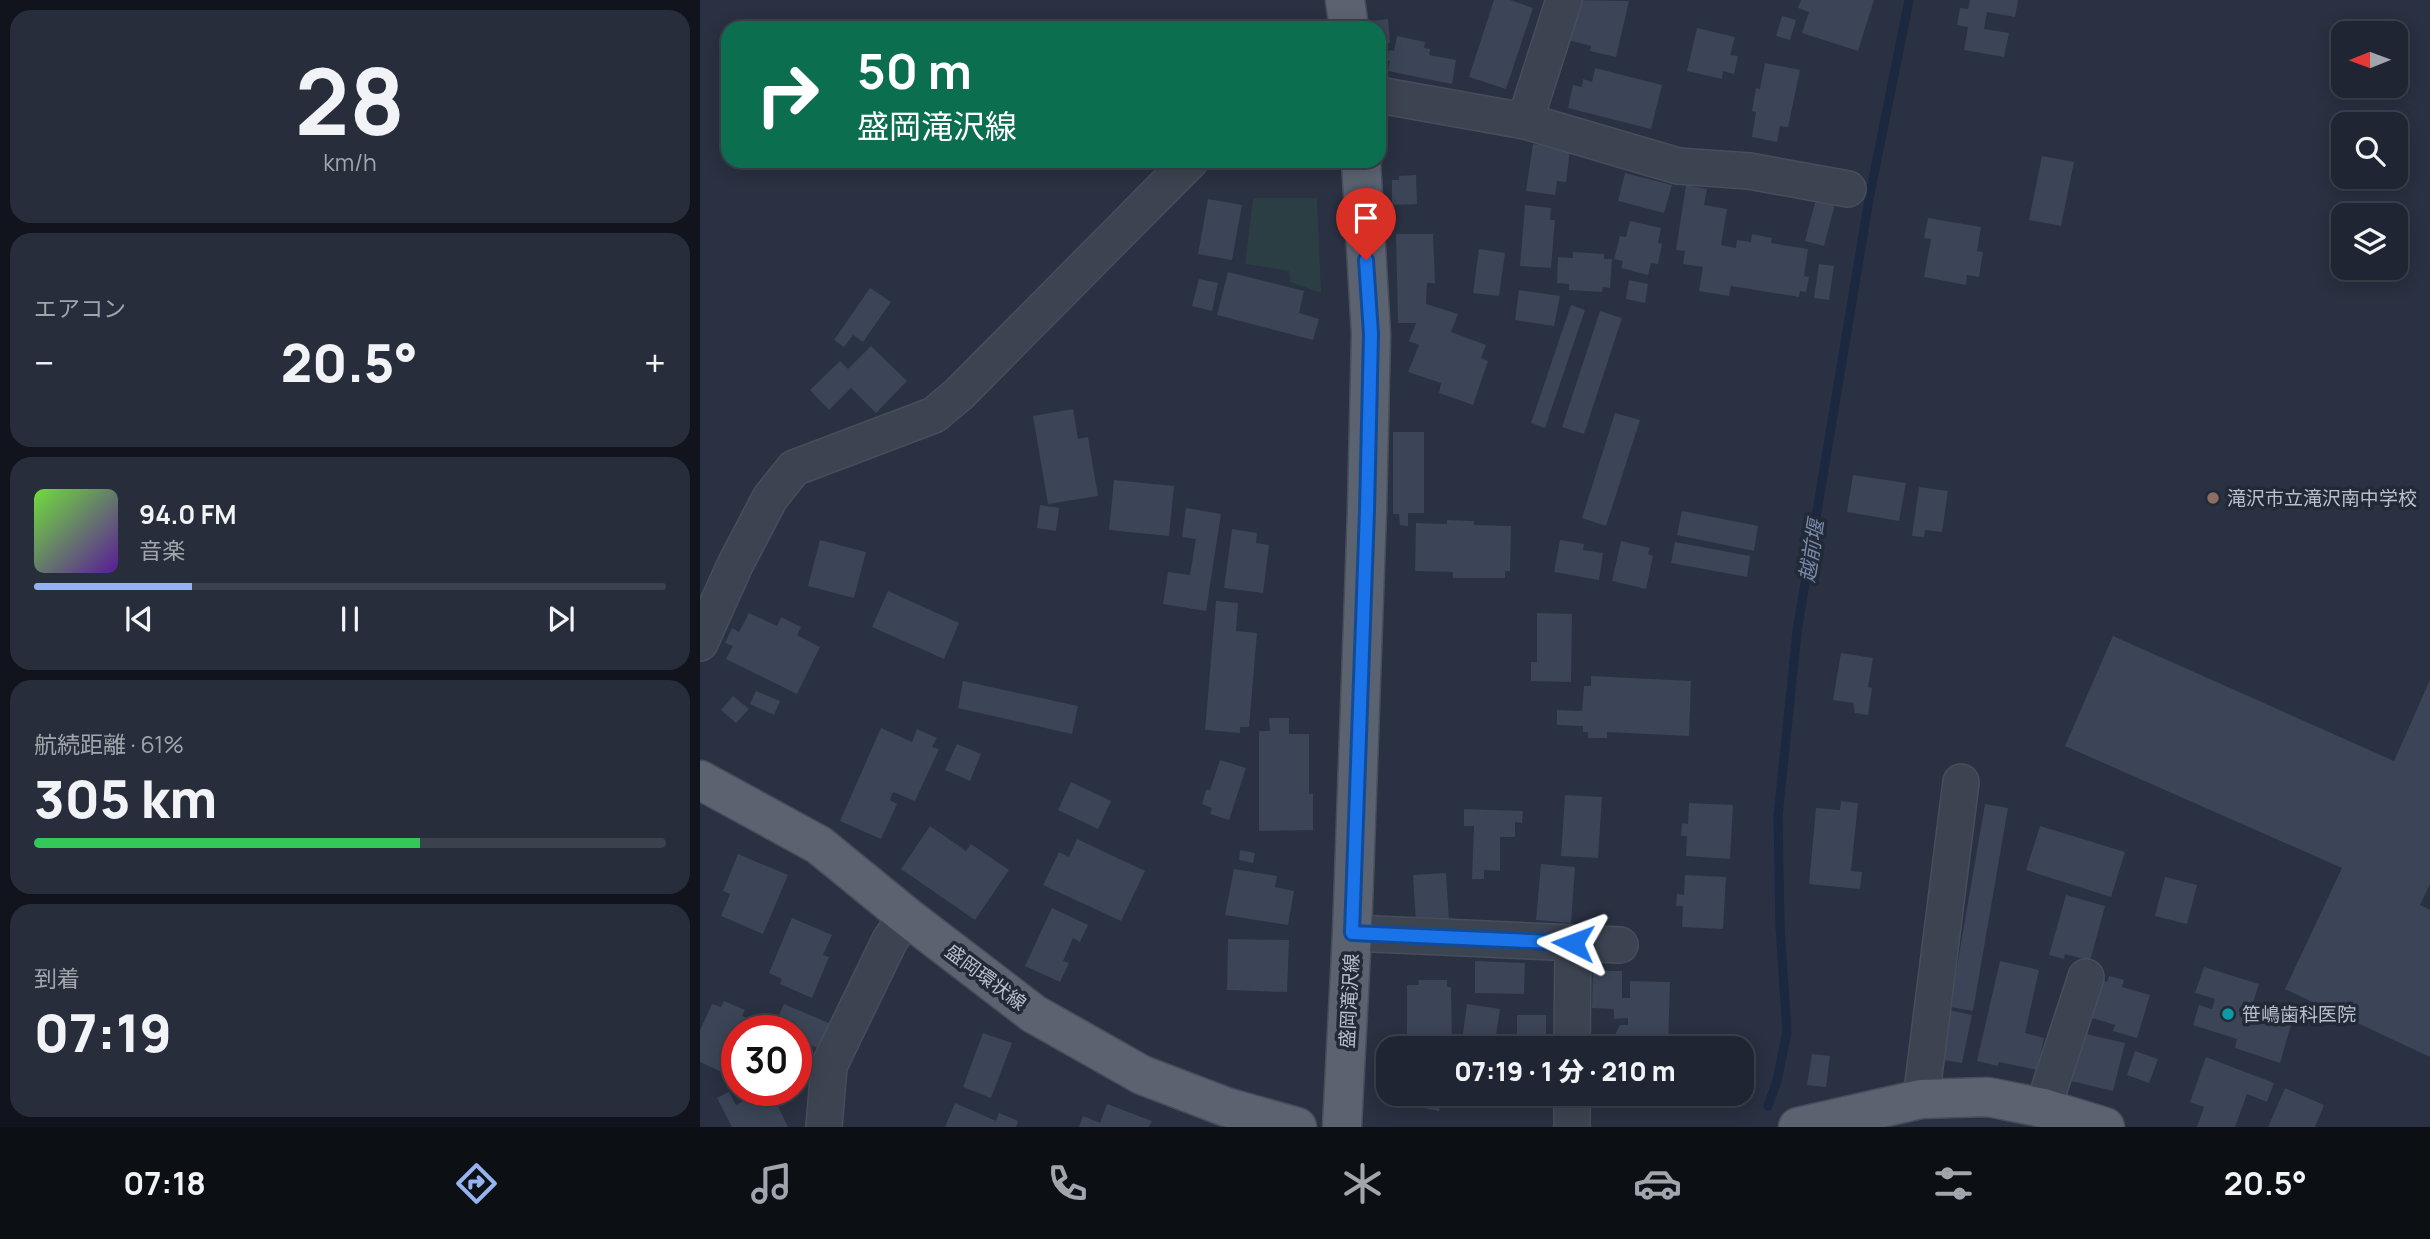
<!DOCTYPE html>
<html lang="ja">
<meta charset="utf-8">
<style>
:root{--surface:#1f2532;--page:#272d3a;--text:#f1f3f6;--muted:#a1a5ac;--line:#3c424d;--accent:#95b2f1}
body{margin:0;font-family:Manrope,"Noto Sans JP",sans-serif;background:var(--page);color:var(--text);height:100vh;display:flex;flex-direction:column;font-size:26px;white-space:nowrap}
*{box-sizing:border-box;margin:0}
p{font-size:23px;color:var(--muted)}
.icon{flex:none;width:38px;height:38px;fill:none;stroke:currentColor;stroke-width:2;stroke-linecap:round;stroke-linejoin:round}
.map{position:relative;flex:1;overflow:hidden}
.sheet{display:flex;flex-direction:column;gap:10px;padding:10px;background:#11141c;width:700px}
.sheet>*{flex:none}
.guide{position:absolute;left:21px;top:21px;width:665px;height:147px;border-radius:21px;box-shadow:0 4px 18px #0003,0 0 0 2px var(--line);background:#0b6e4f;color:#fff;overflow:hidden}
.needle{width:46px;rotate:269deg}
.fabs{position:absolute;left:1631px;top:21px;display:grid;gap:14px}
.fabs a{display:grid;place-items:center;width:77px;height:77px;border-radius:14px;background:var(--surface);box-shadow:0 4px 18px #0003,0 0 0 2px var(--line);font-size:35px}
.speed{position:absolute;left:21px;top:1015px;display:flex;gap:14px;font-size:35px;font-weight:700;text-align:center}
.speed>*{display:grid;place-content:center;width:91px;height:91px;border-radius:50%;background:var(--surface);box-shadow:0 4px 18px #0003,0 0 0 2px var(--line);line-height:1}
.speed .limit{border:10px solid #d22;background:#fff;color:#111}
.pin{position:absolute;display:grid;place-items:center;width:60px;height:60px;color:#fff;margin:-72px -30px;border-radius:50% 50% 50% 0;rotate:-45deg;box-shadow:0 0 7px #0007}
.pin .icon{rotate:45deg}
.me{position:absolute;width:77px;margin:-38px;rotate:273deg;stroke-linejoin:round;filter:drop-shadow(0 0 5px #0008)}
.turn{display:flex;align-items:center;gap:24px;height:147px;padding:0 21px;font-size:32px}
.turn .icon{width:91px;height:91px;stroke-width:2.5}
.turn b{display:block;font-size:49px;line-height:60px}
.big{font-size:52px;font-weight:800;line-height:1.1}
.sheet .card{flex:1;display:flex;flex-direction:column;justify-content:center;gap:10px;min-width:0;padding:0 24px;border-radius:21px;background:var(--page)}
.sheet .dial{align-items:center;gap:0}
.dial b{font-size:91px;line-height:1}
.song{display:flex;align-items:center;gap:21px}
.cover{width:84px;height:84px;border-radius:10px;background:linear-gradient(135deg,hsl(100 70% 55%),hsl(270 70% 35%))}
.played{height:7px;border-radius:4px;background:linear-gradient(90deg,var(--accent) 25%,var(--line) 25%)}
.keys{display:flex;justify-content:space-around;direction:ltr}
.heat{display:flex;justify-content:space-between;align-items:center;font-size:38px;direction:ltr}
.charge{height:10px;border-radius:5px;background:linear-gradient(90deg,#34c759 61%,var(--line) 0)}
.trip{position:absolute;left:676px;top:1036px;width:378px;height:70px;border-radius:21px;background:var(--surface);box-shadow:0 4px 18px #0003,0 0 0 2px var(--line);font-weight:800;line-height:70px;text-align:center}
.menu{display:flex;height:112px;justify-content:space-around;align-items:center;background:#0c0f14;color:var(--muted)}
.menu .icon{width:49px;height:49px}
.menu .current{color:var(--accent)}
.menu b{font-size:32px;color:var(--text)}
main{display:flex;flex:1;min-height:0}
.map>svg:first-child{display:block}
.green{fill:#2b3e43}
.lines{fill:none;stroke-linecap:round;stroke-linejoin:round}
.stream{stroke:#1c2740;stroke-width:9}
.building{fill:#3b4557}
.minor-casing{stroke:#474d5b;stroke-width:38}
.major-casing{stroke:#474d5b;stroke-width:41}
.minor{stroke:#3d4451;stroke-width:35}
.major{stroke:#5b6371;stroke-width:38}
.route-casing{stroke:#114b97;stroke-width:18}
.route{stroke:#1a73e8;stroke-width:12}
.education-dot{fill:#8d6e63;stroke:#222937;stroke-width:2.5}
.culture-dot{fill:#0f9aa8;stroke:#222937;stroke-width:2.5}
.labels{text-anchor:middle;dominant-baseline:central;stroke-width:7;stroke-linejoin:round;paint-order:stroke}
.poi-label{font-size:19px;fill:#babfcb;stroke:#222937;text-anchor:start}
.street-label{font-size:19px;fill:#babfcb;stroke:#222937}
.water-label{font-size:21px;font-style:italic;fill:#7687a8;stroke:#222937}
</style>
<main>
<section class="sheet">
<div class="card dial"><b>28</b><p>km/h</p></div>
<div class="card"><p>エアコン</p>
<div class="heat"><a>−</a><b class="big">20.5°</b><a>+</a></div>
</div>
<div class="card">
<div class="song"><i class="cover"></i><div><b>94.0 FM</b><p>音楽</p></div></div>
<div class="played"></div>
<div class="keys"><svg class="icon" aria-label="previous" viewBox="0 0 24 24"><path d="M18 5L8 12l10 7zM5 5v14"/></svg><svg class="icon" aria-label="pause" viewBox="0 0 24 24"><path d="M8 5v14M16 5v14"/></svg><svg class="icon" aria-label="next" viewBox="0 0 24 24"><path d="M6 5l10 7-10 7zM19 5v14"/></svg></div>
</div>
<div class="card"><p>航続距離 · 61%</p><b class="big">305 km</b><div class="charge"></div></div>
<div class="card"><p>到着</p><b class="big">07:19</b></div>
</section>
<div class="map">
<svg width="1730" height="1127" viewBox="0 0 1730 1127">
<rect width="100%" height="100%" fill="#293142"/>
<!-- green -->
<path class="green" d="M 553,198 L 617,198 L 621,293 L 590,282 L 589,271 L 545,264 Z"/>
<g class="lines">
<!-- stream -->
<path class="stream" d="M 1068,1106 L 1077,1081 L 1087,1032 L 1080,927 L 1078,816 L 1097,632 L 1170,194 L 1209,0"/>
</g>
<!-- building -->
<path class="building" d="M 794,0 L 810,0 L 833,8 L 806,89 L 769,77 Z
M 878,0 L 929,1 L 916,57 L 890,51 L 891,46 L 868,40 Z
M 1101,0 L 1174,0 L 1158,51 L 1102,33 L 1109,12 L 1098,8 Z
M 1270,0 L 1318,0 L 1315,17 L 1287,12 L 1284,29 L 1309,33 L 1304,57 L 1264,50 L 1268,27 L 1257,25 L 1260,8 L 1268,9 Z
M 1082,16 L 1096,20 L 1090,40 L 1076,36 Z
M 688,19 L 690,43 L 679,44 L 679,28 L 673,28 L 672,21 Z
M 997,28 L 1035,37 L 1030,55 L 1038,56 L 1034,74 L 1023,71 L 1022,79 L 987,71 Z
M 697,36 L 725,42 L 724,48 L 730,49 L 729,55 L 756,60 L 752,84 L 688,71 L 690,61 L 686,60 L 689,50 L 694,51 Z
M 1065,63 L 1100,70 L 1088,127 L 1080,126 L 1077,142 L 1052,137 L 1056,112 L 1052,111 L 1056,88 L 1060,89 Z
M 895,68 L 962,85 L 951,129 L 868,108 L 873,85 L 882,87 L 883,79 L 892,82 Z
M 833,144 L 870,150 L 866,182 L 857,181 L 855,195 L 826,191 Z
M 1342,156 L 1374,162 L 1361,226 L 1329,220 Z
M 925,173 L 972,185 L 964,213 L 918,201 Z
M 716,175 L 717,204 L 692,205 L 692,180 L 699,180 L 699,176 Z
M 986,185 L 1007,189 L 1004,205 L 1027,209 L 1021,245 L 1036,248 L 1037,240 L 1051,242 L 1052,234 L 1072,238 L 1071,243 L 1108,249 L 1104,276 L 1109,277 L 1106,292 L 1100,291 L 1099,297 L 1031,286 L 1029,296 L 999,291 L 1003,267 L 983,264 L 985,251 L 976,250 Z
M 1117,195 L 1136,200 L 1124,246 L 1105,241 Z
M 508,199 L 542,205 L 532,260 L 498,254 Z
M 825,205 L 851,208 L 850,220 L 855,220 L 851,268 L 820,266 Z
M 1228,218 L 1281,227 L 1277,251 L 1283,252 L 1279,277 L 1267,275 L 1266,285 L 1224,277 L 1231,239 L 1224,238 Z
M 930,221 L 961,228 L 958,243 L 962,244 L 958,264 L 951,263 L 948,275 L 921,268 L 923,261 L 914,259 L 920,236 L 926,237 Z
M 696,234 L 733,234 L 735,283 L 727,283 L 726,304 L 758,314 L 751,332 L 786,345 L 781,358 L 788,361 L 773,405 L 739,393 L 741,383 L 708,372 L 719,345 L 709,341 L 716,323 L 698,323 Z
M 779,249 L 805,253 L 799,296 L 773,293 Z
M 873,252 L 904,254 L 904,259 L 912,259 L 910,288 L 903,287 L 902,292 L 869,290 L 869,284 L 857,283 L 858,257 L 873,258 Z
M 1119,264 L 1134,266 L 1129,300 L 1114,298 Z
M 528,272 L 604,291 L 599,313 L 619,319 L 613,340 L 517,315 Z
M 499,279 L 518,283 L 512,311 L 492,306 Z
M 929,280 L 948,284 L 945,303 L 926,299 Z
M 170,288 L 191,302 L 163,342 L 153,335 L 144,347 L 134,340 Z
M 819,290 L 860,296 L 854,326 L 815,320 Z
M 871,305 L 885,310 L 845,428 L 831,423 Z
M 900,311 L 922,318 L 884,434 L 862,427 Z
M 171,346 L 207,381 L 176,413 L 151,388 L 129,410 L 110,390 L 140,361 L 148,369 Z
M 373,409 L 378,439 L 388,437 L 398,496 L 348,504 L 333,416 Z
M 915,413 L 940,420 L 906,526 L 882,518 Z
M 693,432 L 724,432 L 724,513 L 708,513 L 708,526 L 700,525 L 699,514 L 693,514 Z
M 1153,475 L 1206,483 L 1199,521 L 1147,512 Z
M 414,480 L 474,486 L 469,536 L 409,530 Z
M 1219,487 L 1248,491 L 1242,532 L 1225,530 L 1224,537 L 1212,536 Z
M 340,505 L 359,508 L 356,531 L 337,528 Z
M 486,508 L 521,514 L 506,611 L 463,604 L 468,572 L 490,575 L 496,539 L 482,537 Z
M 982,511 L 1058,526 L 1054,551 L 977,535 Z
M 747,520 L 774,521 L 774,525 L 811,526 L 810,571 L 805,571 L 805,578 L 753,578 L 753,572 L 715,571 L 716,523 L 747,524 Z
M 532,529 L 557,533 L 556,543 L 569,545 L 563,593 L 524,588 Z
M 120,540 L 166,552 L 154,598 L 108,586 Z
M 860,540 L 884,544 L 883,550 L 903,553 L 899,580 L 854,572 Z
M 921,541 L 950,548 L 948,554 L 953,556 L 946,589 L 912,581 Z
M 975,542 L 1050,556 L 1047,577 L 971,563 Z
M 188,591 L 259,623 L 244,659 L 172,627 Z
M 516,601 L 538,603 L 536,631 L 557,633 L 549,727 L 540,727 L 540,733 L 505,730 Z
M 49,613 L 77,626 L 81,617 L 101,627 L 97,635 L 120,647 L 97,694 L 26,659 L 33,646 L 25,643 L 32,628 L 39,632 Z
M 837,613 L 872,614 L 871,682 L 831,681 L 831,662 L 837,662 Z
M 1413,636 L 1694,761 L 1730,680 L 1730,884 L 1720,905 L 1730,910 L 1730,1057 L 1585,989 L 1642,868 L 1365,746 Z
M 1141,653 L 1173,658 L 1168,687 L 1172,688 L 1168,715 L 1155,713 L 1153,703 L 1133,700 Z
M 891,676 L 991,681 L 989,736 L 907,732 L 907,738 L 888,738 L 888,732 L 883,732 L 883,726 L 857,725 L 857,710 L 882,711 L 884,686 L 891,686 Z
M 263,681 L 378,706 L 372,734 L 258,708 Z
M 56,691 L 80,701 L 74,715 L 50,704 Z
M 33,696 L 49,709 L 36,723 L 21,710 Z
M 569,718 L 589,718 L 589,734 L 609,734 L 609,794 L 613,794 L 613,830 L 559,831 L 559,731 L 570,731 Z
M 181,728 L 212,742 L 217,729 L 237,738 L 232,747 L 239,749 L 215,801 L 193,792 L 190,800 L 197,804 L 181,839 L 140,821 Z
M 257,744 L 281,754 L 270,781 L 245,770 Z
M 520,760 L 546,768 L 529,820 L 510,814 L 512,808 L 502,804 L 506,790 L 510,790 Z
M 371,782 L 411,801 L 398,829 L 358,810 Z
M 865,795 L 902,797 L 898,858 L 861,856 Z
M 1141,801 L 1158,803 L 1151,871 L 1162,872 L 1160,889 L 1109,884 L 1116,808 L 1140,810 Z
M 989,803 L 1033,805 L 1030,859 L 986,856 L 987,836 L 981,836 L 982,823 L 988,824 Z
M 1285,804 L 1308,808 L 1273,1011 L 1250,1007 Z
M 764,809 L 823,811 L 822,823 L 815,822 L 815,837 L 800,837 L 800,871 L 784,870 L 784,879 L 772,879 L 774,826 L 764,826 Z
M 230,826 L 266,851 L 271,844 L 309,870 L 275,920 L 201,869 Z
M 1340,826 L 1425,852 L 1411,897 L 1326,870 Z
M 377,839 L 445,871 L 421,921 L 343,885 L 359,852 L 369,857 Z
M 540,850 L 555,853 L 553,863 L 539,860 Z
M 38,854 L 88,875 L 63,934 L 21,916 L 30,894 L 23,891 Z
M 841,864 L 875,867 L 871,923 L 836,920 Z
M 534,869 L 577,876 L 575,887 L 594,891 L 588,925 L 525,915 Z
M 746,873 L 749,921 L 716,923 L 713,875 Z
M 985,875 L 1026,877 L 1023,929 L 982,927 L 983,906 L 976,906 L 977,894 L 984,895 Z
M 1465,877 L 1497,885 L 1487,924 L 1455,916 Z
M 1366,895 L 1405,906 L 1390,961 L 1365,954 L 1364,959 L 1349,955 Z
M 352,908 L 388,925 L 380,942 L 373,938 L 363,961 L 369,963 L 360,982 L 325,966 Z
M 92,918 L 132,935 L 123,955 L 129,957 L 112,998 L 80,984 L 82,979 L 69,973 Z
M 528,939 L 589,940 L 587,992 L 527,990 Z
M 775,961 L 825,963 L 824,994 L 775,993 Z
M 1300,961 L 1339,970 L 1325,1033 L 1344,1038 L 1337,1070 L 1299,1062 L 1298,1066 L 1277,1061 Z
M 1504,967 L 1559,984 L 1550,1012 L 1567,1017 L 1571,1004 L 1595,1011 L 1580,1063 L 1535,1048 L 1537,1039 L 1493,1025 L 1499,1005 L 1512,1009 L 1515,999 L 1495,993 Z
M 893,971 L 922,971 L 922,998 L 930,998 L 930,981 L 970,982 L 968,1047 L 908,1048 L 920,1025 L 928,1025 L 928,1018 L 914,1019 L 914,1009 L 892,1008 Z
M 1409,976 L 1424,980 L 1422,987 L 1450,995 L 1437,1038 L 1413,1031 L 1415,1025 L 1386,1016 L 1397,979 L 1407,982 Z
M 718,980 L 747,980 L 747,987 L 751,987 L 752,1044 L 707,1044 L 707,985 L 719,985 Z
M 24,1001 L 45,1010 L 42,1016 L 68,1028 L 67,1031 L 37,1031 L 37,1079 L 0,1062 L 0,1030 L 12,1004 L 21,1007 Z
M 84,1004 L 131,1024 L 120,1049 L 96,1039 L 96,1031 L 73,1029 Z
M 767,1004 L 800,1009 L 794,1048 L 761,1048 Z
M 1249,1010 L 1272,1015 L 1262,1063 L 1243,1060 L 1249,1029 L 1245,1029 Z
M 817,1015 L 846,1015 L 846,1048 L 817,1048 Z
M 283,1033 L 312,1043 L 291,1098 L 263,1087 Z
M 1382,1033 L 1425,1043 L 1413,1091 L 1371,1081 Z
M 1435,1051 L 1458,1059 L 1449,1083 L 1427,1075 Z
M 1112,1054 L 1130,1056 L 1126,1087 L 1107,1085 Z
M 1506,1057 L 1574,1083 L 1567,1102 L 1547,1094 L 1535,1127 L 1497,1127 L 1504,1107 L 1490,1102 Z
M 1585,1088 L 1624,1105 L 1615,1127 L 1568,1127 Z
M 66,1090 L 70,1090 L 88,1127 L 32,1127 L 17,1098 L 29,1092 L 36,1105 Z
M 697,1094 L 743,1094 L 739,1111 L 724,1108 L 725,1101 Z
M 255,1103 L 296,1121 L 299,1113 L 318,1121 L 316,1127 L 245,1127 Z
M 407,1104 L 452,1121 L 449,1127 L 379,1127 L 383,1116 L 400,1123 Z"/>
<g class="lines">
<!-- minor casing -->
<g class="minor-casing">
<path id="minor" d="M 679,95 L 825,121 L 978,166 L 1049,171 L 1148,189
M 825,121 L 864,0
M 0,643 L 35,565 L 70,498 L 94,468 L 234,415 L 259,394 L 490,161
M 652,933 L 920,945
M 872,1048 L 873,943
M 1221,1099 L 1261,782
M 1343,1108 L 1386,977
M 124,1127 L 129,1066 L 190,940 L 206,916
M 872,1127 L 872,1094"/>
</g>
<!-- major casing -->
<g class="major-casing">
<path id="major" d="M 645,0 L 649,28
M 0,780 L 119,845 L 206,916 L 334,1014 L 442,1075 L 526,1107 L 597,1127
M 642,1127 L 652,933 L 667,510 L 671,334 L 661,161
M 1098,1127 L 1221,1099 L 1288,1097 L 1343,1108 L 1405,1127"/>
</g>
<!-- minor -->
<use href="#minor" class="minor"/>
<!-- major -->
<use href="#major" class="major"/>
</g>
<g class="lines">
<!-- route casing -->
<g class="route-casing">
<path id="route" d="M 666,260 L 671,334 L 667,510 L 652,933 L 873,943"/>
</g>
<!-- route -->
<use href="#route" class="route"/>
</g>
<!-- markers -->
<circle class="education-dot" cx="1513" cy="498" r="7"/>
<circle class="culture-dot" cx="1528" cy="1014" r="7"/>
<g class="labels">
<!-- poi labels -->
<g class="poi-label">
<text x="1527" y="498">滝沢市立滝沢南中学校</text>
<text x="1542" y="1014">笹嶋歯科医院</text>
</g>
<!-- street labels -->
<g class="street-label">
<text transform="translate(286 977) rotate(37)">盛岡環状線</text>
<text transform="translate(649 1001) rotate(-87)">盛岡滝沢線</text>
</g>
<!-- water labels -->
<g class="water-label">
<text transform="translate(1111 551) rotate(-81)">越前堰</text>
</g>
</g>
</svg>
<div class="fabs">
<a><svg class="needle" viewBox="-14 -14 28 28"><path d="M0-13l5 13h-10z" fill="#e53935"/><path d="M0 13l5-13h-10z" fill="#a1a5ac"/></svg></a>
<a><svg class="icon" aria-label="search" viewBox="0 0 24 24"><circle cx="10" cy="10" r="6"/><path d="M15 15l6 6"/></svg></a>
<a><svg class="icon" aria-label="layers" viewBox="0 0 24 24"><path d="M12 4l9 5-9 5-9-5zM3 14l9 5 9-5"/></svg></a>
</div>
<div class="speed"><div class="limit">30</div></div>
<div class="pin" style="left:666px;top:260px;background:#d93025"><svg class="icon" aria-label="arrive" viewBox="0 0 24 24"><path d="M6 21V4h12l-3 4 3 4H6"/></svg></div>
<svg class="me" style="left:873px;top:943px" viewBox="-20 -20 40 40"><path d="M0-17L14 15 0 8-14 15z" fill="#1a73e8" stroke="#fff" stroke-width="4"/></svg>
<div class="trip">07:19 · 1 分 · 210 m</div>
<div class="guide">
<div class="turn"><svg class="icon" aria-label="right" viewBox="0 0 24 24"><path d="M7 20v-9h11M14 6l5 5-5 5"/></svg><div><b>50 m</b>盛岡滝沢線</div></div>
</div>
</div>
</main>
<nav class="menu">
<b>07:18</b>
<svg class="icon current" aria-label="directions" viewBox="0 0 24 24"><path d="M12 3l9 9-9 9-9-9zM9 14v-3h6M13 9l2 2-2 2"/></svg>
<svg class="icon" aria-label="music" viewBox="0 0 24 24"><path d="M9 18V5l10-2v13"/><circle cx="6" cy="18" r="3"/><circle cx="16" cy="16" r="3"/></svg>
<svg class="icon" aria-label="phone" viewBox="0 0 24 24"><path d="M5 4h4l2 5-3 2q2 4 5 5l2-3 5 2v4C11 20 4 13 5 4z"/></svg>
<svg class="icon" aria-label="climate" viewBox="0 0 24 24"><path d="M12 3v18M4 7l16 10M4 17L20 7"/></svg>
<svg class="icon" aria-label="car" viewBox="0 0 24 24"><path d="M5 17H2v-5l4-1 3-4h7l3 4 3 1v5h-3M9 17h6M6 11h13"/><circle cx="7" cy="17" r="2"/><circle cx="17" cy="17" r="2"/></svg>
<svg class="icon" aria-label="filters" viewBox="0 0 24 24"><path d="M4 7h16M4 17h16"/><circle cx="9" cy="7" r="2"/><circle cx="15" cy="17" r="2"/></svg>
<b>20.5°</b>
</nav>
